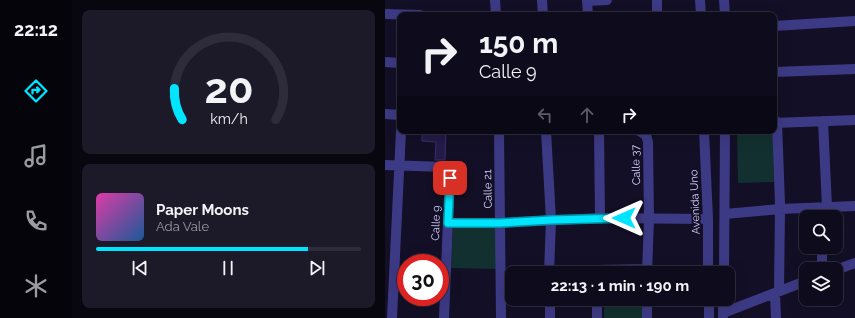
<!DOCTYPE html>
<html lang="es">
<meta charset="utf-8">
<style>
:root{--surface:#0e0b1c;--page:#1c1929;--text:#f1f3f6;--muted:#9b9ba3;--line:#2e2b3b;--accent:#00e5ff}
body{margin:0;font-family:Raleway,sans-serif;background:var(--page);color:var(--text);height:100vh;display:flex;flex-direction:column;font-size:15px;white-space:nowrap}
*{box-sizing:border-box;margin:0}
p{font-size:13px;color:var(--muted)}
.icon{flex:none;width:22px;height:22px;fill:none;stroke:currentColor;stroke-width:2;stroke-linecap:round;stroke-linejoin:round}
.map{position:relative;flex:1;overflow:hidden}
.sheet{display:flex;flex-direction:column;gap:10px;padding:10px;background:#08060f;width:313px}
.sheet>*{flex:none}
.banner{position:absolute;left:12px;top:12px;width:380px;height:122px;border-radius:8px;box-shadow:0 4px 16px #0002,0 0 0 1px var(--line);background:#0e0b1c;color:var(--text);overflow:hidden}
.tools{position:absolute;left:414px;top:210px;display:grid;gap:8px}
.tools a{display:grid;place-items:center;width:44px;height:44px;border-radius:8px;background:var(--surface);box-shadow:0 4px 16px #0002,0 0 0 1px var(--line);font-size:20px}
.speed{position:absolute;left:12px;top:254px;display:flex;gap:8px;font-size:20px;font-weight:700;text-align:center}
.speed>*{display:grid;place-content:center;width:52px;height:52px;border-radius:50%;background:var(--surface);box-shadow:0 4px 16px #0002,0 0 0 1px var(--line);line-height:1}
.speed .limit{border:6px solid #d22;background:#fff;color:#111}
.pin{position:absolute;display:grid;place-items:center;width:34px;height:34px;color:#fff;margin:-17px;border-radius:8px;box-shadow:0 2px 6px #0006}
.me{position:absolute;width:44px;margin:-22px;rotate:270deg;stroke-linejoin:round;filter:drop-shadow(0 0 3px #0008)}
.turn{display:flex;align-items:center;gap:14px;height:84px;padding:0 16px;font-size:18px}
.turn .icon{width:52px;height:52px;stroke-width:2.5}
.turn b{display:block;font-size:28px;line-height:34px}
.lanes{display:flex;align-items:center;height:38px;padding:0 16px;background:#0003;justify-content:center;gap:20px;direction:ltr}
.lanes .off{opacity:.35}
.sheet .tile{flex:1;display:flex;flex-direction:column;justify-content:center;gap:6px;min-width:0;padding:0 14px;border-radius:8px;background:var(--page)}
.sheet .dial{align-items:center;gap:0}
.dial svg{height:104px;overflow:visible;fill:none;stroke:var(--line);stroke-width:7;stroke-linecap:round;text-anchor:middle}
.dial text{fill:var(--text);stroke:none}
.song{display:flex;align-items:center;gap:12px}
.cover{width:48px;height:48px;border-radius:6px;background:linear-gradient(135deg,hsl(320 70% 55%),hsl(210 70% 35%))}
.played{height:4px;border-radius:2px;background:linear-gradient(90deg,var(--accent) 80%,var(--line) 80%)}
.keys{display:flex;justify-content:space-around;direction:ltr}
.trip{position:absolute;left:120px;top:266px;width:230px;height:40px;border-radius:8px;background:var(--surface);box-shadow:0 4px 16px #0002,0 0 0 1px var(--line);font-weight:700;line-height:40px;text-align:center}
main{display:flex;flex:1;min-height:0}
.tabs{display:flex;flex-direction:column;width:72px;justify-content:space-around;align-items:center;background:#06040b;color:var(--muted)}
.tabs .icon{width:28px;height:28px}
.tabs .selected{color:var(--accent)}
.tabs b{font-size:18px;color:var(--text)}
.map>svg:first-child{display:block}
.green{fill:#12302f}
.building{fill:#241b47;stroke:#3b2d73}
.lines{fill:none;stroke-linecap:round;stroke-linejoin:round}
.minor{stroke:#3d3a85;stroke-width:10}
.route-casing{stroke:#0095a6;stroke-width:10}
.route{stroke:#00e5ff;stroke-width:7}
.labels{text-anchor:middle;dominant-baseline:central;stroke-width:4;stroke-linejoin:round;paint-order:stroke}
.street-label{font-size:11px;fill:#d9d4ff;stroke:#130f26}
</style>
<main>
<nav class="tabs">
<b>22:12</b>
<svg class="icon selected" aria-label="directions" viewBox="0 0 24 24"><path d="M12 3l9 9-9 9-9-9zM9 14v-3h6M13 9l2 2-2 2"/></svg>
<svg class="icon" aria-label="music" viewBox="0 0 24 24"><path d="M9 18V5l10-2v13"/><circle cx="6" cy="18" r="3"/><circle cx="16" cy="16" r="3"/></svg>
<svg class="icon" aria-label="phone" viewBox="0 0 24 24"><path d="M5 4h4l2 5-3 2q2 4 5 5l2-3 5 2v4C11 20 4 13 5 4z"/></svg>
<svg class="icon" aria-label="climate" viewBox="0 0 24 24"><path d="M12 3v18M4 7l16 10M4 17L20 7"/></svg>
</nav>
<section class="sheet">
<div class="tile dial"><svg viewBox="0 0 100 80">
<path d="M14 69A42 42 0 1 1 86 69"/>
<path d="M14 69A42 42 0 0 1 8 45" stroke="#00e5ff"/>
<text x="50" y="56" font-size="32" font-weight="700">20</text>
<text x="50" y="72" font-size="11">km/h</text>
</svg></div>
<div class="tile">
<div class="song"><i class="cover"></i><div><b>Paper Moons</b><p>Ada Vale</p></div></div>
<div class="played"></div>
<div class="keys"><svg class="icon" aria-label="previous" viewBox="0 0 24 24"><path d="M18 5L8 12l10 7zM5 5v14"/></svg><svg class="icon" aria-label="pause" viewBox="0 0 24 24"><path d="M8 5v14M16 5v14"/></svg><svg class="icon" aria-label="next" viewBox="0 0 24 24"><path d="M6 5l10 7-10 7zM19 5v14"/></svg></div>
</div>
</section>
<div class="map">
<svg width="470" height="318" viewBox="0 0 470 318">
<rect width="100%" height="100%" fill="#130f26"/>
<!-- green -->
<path class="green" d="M 352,131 L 388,131 L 389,182 L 353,183 Z
M 71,226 L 110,227 L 111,229 L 112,269 L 66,268 L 68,229 Z
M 219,299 L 260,299 L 260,318 L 219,318 Z"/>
<!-- building -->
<path class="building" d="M 37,131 L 61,131 L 60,160 L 50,160 L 51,142 L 37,141 Z"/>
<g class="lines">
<!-- minor -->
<path class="minor" d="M 110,0 L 111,15
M 157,0 L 158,15
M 202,0 L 203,15
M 272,0 L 272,15
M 315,0 L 316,15
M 339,0 L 340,15
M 202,1 L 222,0
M 0,14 L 35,15
M 389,26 L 470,21
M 0,62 L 15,63
M 389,72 L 470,69
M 0,114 L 15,115
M 438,121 L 442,207
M 392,122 L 395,204
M 389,123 L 470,120
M 114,131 L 116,318
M 161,131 L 166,220 L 164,273
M 214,131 L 215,218
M 254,131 L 261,135 L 263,142 L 264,219 L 262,273
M 319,131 L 323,219 L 323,273
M 0,165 L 60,167 L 65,172 L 59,318
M 340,214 L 395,209 L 470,206
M 63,223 L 115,223 L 215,218 L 323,219
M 437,247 L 437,269
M 451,270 L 470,263
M 164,271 L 262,269
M 339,273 L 340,131
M 394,291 L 395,209
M 390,293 L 391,318
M 165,299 L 165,318
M 212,299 L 212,318
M 262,299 L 262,318
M 324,299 L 324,318
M 338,313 L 421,281
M 7,318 L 16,131
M 338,318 L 338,299"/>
</g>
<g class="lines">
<!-- route casing -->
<g class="route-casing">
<path id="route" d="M 65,178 L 63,223 L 115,223 L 166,220 L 239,218"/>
</g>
<!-- route -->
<use href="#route" class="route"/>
</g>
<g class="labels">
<!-- street labels -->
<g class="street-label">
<text transform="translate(251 165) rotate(-92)">Calle 37</text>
<text transform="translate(103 189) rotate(-91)">Calle 21</text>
<text transform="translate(310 202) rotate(-92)">Avenida Uno</text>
<text transform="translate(51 223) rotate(-88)">Calle 9</text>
</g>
</g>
</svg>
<div class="tools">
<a><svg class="icon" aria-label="search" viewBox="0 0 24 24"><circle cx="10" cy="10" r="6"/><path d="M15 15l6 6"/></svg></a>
<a><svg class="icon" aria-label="layers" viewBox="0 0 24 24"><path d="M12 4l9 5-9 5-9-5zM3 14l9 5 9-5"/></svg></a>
</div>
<div class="speed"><div class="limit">30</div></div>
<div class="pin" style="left:65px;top:178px;background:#d93025"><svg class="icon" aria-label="arrive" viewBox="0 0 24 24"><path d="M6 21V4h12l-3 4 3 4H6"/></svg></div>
<svg class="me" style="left:239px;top:218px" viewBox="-20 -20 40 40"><path d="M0-17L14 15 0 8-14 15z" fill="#00e5ff" stroke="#fff" stroke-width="4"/></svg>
<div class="trip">22:13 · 1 min · 190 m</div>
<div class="banner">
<div class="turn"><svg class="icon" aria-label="right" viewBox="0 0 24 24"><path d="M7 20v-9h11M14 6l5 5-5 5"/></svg><div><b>150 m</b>Calle 9</div></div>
<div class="lanes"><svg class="icon off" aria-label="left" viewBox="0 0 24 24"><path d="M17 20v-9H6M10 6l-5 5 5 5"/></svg><svg class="icon off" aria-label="ahead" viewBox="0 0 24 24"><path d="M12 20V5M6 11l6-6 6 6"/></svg><svg class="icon" aria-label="right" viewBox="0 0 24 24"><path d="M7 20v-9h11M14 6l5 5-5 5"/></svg></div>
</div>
</div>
</main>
